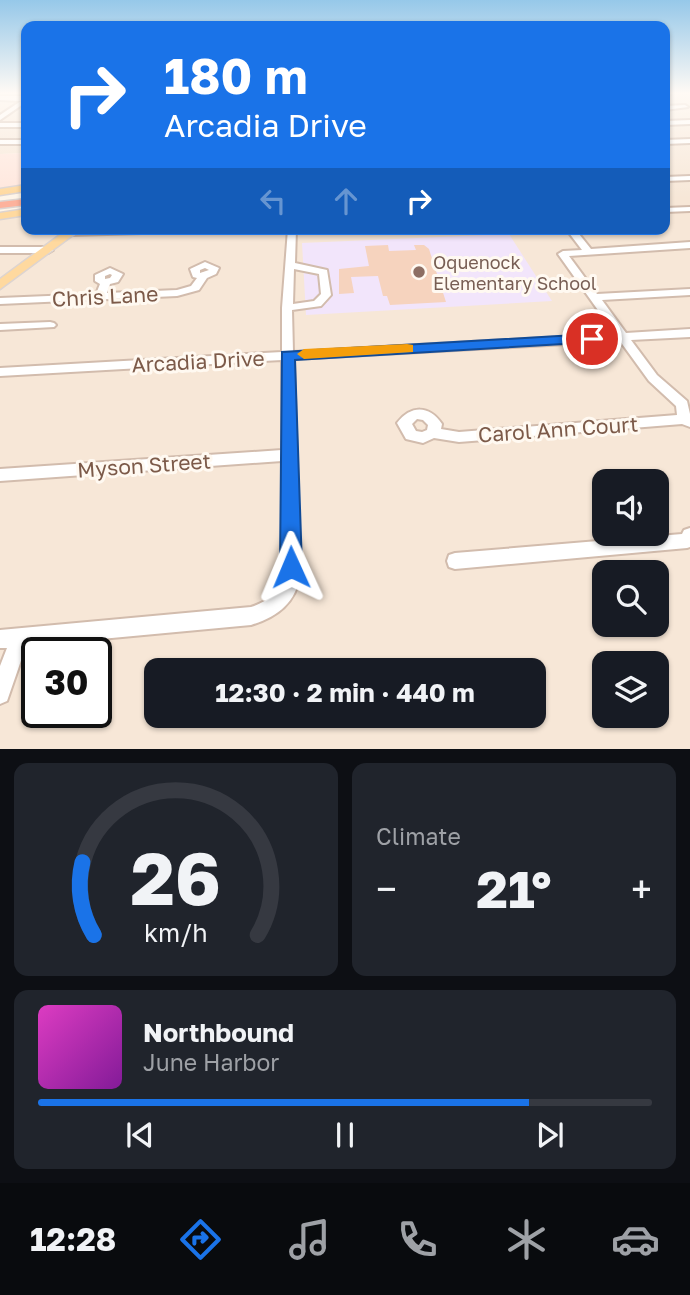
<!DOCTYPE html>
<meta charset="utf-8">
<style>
:root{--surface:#171b24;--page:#20242c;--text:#f1f3f6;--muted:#9ea1a6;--line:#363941;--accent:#1a73e8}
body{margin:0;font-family:"Golos Text",sans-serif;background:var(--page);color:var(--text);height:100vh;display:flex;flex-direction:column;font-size:26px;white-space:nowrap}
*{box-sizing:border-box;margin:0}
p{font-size:23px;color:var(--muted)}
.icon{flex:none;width:38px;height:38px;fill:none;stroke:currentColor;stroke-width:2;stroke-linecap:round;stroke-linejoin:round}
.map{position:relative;height:749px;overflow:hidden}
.drawer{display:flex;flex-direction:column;gap:14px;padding:14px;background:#0d0f14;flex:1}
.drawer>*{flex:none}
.hud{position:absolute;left:21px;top:21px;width:649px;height:214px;border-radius:14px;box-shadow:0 2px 5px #0004;background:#1a73e8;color:#fff;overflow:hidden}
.fabs{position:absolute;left:592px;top:469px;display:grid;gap:14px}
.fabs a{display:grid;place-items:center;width:77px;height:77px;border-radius:14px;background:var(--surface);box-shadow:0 2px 5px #0004;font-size:35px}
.speed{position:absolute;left:21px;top:637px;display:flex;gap:14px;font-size:35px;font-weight:700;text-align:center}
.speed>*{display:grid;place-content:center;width:91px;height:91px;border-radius:50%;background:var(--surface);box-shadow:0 2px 5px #0004;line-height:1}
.speed .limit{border:4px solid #111;border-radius:10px;background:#fff;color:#111}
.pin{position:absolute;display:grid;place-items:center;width:60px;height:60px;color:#fff;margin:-30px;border:4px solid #fff;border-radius:50%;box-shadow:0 2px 7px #0007}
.me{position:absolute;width:77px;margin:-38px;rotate:359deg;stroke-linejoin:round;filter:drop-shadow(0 0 5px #0008)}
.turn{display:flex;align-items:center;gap:24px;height:147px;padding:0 28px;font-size:32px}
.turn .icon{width:91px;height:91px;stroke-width:2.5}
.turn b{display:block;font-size:49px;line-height:60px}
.lanes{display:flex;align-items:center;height:66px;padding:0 28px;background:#0003;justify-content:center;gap:35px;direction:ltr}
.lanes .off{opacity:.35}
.big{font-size:52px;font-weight:700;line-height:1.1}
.drawer .widget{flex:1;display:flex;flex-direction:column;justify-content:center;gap:10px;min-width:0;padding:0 24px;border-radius:14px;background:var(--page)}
.drawer .dial{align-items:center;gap:0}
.dial svg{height:182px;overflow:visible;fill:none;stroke:var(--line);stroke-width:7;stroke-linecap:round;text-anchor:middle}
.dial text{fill:var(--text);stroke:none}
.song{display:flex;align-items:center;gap:21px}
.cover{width:84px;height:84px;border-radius:10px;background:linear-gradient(135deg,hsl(310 70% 55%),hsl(290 70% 35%))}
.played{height:7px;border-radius:4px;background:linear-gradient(90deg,var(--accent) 80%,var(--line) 80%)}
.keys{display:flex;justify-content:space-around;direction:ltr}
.heat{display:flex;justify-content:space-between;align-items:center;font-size:38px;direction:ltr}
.drawer .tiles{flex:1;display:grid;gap:14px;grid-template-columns:1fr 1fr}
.widget:last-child{grid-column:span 2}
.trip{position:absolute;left:144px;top:658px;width:402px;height:70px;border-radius:14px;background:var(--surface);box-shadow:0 2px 5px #0004;font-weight:700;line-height:70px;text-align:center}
.dock{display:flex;height:112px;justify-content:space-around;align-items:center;background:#090b0e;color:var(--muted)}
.dock .icon{width:49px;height:49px}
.dock .on{color:var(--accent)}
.dock b{font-size:32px;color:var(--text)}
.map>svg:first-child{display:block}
.residential{fill:#f7e7d7;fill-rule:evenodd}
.commercial{fill:#ffe6dc}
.education{fill:#f2e5fb}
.building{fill:#f6d3be}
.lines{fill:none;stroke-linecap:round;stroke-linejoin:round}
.minor-casing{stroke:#d2bcad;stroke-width:4}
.major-casing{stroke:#ddd4d0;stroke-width:3}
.highway-casing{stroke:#ddd4d0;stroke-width:3}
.minor{fill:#fff;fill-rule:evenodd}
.major{fill:#ffd99f;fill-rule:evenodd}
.highway{fill:#fdb29c;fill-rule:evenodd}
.route{fill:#1a73e8;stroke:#114b97;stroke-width:2}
.slow{fill:#f59e0b}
.education-dot{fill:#8d6e63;stroke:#fff9f1;stroke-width:2.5}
.labels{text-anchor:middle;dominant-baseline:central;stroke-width:6;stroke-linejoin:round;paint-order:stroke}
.far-education-label{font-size:18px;fill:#785e54;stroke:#fff9f1;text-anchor:start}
.street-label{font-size:21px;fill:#7c5a49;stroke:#fff9f1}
</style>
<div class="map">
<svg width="690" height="749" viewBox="0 0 690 749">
<rect width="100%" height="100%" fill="#fef5e9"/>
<!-- residential -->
<path class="residential" d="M 0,93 L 26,93 L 26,153 L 0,154 Z
M 665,93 L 690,93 L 690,749 L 0,749 L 0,214 L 26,211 L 26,229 L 665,229 ZM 604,481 L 656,481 L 656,534 L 604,534 ZM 604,572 L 656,572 L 656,625 L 604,625 ZM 37,653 L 96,653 L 96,712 L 37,712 ZM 604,663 L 656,663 L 656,716 L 604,716 ZM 156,670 L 534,670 L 534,716 L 156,716 Z"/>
<!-- commercial -->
<path class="commercial" d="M 26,153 L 26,188 L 0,191 L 0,154 Z"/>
<!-- education -->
<path class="education" d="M 509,234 L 552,301 L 306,315 L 302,243 Z"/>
<!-- building -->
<path class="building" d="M 388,245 L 389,251 L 416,250 L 414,245 L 424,245 L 429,249 L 446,302 L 390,305 L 387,296 L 383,296 L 378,276 L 351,277 L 354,293 L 339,294 L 339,269 L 369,266 L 365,246 Z"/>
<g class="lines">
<!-- minor casing -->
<g class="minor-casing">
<path id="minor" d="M 665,93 L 670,93 L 671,94 L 665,96 Z
M 0,96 L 22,96 L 26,102 L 0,120 L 0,115 L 21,101 L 0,100 Z
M 665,106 L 685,105 L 688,107 L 665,110 Z
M 690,120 L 690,124 L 665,125 L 665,121 Z
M 0,123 L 26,123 L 26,127 L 0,127 Z
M 690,139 L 690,143 L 665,144 L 665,140 Z
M 0,140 L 26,140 L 26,144 L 0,144 Z
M 690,176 L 690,180 L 665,181 L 665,177 Z
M 690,207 L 690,211 L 665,212 L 665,208 Z
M 77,229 L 181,229 L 177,232 L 72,235 L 68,232 Z
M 288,229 L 296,229 L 295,263 L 327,270 L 331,295 L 321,306 L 292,310 L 293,352 L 615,334 L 558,254 L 563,251 L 582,250 L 566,229 L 575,229 L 591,249 L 690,242 L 690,248 L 569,256 L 597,294 L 690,289 L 690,295 L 602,300 L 626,333 L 690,329 L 690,337 L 631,340 L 657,375 L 687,401 L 690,414 L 690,427 L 682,424 L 459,442 L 434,438 L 423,443 L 406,439 L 397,423 C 411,405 429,405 442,424 L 441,429 L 459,432 L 677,415 L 676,406 L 649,381 L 620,341 L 294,359 L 300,575 C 296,603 277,617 251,625 L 26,646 L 7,701 L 0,704 L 0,666 L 7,648 L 0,648 L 0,630 L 251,607 C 267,602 280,592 282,575 L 282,461 L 0,481 L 0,469 L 282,450 L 282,360 L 0,376 L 0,368 L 282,352 L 282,308 ZM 294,269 L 319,274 L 321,294 L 314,301 L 293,304 ZM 417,419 L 423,420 L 428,425 L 427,430 L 422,432 L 416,431 L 412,424 Z
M 0,247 L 48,247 L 53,250 L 48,253 L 0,253 Z
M 205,262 L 219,268 L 216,274 L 207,278 L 199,290 L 177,296 L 0,304 L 0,298 L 96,294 L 100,284 L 95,281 L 95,275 L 110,268 L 123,274 L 118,282 L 110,284 L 107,293 L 177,290 L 191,286 L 197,278 L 193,277 L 190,269 ZM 205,268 L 209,270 L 200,273 L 200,270 ZM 110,274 L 112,275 L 110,278 L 105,279 L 105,276 Z
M 50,322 L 54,323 L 56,325 L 54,327 L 0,330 L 0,324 Z
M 690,528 L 690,547 L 687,548 L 455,569 L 449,567 L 447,561 L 449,555 L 455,553 L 682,534 L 684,530 Z"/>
</g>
<!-- major casing -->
<g class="major-casing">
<path id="major" d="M 26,185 L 26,191 L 0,195 L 0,189 Z
M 26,209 L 26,215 L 0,219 L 0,213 Z
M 68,229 L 81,229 L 0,289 L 0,279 Z"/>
</g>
<!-- highway casing -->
<g class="highway-casing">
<path id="highway" d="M 26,199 L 26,205 L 0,208 L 0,202 Z"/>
</g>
<!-- minor -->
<use href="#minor" class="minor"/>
<!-- major -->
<use href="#major" class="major"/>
<!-- highway -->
<use href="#highway" class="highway"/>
</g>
<!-- sky -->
<linearGradient id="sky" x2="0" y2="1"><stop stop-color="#96c8e9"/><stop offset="0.47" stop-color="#fffaf5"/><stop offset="1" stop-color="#fffaf5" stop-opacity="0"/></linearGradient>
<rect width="690" height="198" fill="url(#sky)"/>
<!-- route -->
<path class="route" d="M 592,334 L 597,335 L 597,342 L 295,360 L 302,567 L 299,574 L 291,577 L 283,574 L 280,567 L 282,352 Z"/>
<!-- slow -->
<path class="slow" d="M 407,344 L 413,345 L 413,352 L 304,359 L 297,354 L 304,349 Z"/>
<!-- markers -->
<circle class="education-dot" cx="419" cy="272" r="7"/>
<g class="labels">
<!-- far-education labels -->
<g class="far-education-label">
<text x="433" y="262">Oquenock<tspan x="433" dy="21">Elementary School</tspan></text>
</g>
<!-- street labels -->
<g class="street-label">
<text transform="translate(105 296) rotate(-3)">Chris Lane</text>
<text transform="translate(198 361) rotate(-3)">Arcadia Drive</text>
<text transform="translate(558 429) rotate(-4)">Carol Ann Court</text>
<text transform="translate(144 465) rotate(-4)">Myson Street</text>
</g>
</g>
</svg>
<div class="fabs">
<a><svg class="icon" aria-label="sound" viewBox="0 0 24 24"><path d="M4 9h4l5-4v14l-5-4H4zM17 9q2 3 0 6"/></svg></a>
<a><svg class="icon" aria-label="search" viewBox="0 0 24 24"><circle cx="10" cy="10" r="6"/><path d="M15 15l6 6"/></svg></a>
<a><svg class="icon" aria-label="layers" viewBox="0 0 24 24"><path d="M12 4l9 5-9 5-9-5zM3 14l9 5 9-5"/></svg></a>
</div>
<div class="speed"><div class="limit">30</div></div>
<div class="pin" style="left:592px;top:339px;background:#d93025"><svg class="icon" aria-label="arrive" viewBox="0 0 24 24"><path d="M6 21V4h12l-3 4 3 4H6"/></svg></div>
<svg class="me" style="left:291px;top:567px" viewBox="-20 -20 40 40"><path d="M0-17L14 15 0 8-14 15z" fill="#1a73e8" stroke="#fff" stroke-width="4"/></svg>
<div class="trip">12:30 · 2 min · 440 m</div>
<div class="hud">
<div class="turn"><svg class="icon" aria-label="right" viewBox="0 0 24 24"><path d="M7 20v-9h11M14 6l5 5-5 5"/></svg><div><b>180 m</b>Arcadia Drive</div></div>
<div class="lanes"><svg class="icon off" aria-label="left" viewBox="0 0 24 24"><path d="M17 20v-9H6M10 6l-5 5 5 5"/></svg><svg class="icon off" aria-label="ahead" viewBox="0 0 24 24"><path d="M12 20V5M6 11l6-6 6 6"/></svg><svg class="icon" aria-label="right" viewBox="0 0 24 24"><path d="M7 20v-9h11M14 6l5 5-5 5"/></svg></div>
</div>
</div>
<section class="drawer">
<div class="tiles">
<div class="widget dial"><svg viewBox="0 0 100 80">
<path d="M14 69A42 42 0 1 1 86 69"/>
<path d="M14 69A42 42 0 0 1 9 37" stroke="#1a73e8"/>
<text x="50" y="56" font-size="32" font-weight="700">26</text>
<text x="50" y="72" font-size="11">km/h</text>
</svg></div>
<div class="widget"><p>Climate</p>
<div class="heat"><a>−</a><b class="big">21°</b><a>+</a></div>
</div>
<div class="widget">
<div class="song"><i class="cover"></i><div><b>Northbound</b><p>June Harbor</p></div></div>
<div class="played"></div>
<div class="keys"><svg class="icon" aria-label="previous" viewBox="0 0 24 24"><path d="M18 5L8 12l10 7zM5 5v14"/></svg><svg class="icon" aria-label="pause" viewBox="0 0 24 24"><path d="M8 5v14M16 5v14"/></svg><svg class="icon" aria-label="next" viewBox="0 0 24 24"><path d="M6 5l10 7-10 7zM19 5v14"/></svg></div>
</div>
</div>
</section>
<nav class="dock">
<b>12:28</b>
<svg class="icon on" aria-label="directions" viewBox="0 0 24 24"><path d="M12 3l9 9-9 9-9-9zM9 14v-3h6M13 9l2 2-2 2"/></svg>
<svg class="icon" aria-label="music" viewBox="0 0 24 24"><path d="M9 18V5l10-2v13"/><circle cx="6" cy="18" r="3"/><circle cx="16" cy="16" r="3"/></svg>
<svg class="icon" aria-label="phone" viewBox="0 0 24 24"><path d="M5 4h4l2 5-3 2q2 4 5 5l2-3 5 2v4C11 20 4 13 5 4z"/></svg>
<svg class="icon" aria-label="climate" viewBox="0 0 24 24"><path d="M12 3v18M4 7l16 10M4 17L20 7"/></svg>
<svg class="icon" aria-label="car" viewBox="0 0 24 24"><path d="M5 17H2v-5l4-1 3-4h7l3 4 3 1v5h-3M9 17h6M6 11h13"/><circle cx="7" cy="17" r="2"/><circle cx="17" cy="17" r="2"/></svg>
</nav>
